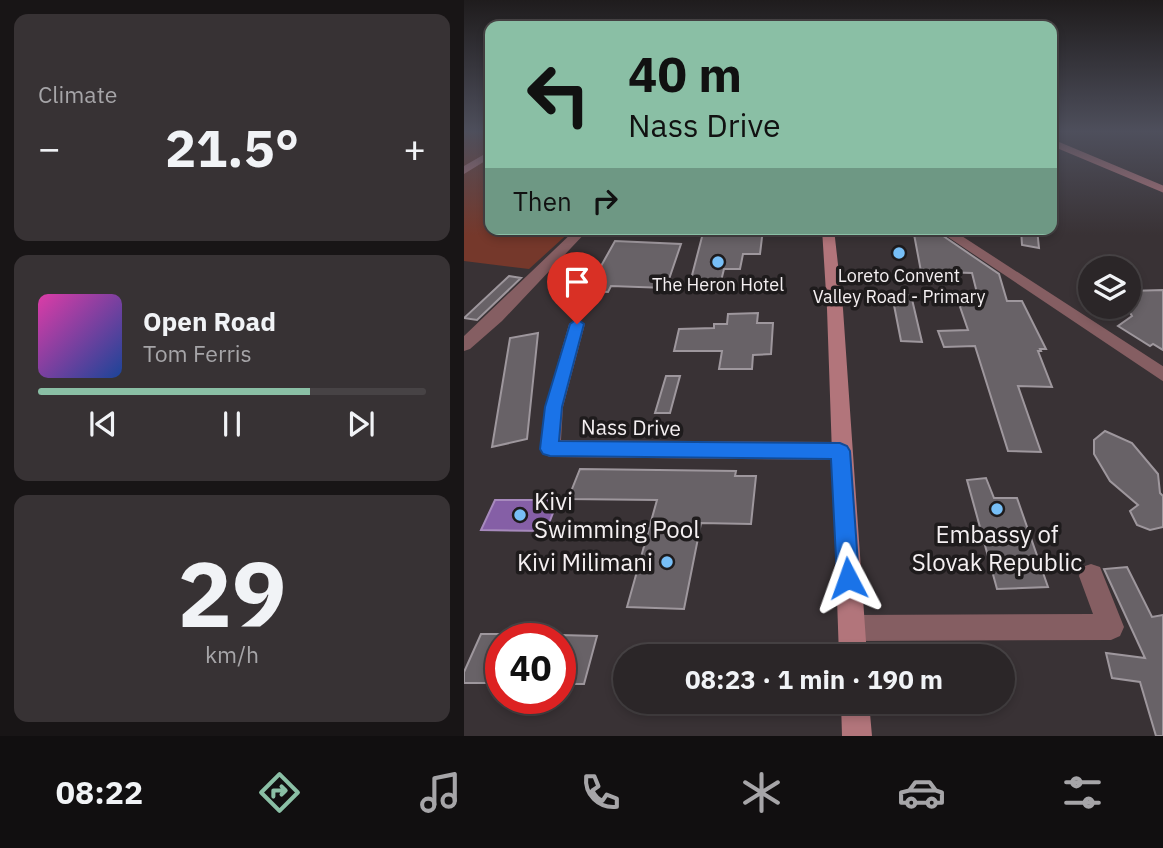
<!DOCTYPE html>
<meta charset="utf-8">
<style>
:root{--surface:#2b2628;--page:#373234;--text:#f1f3f6;--muted:#a6a5a8;--line:#474345;--accent:#8abfa5}
body{margin:0;font-family:"IBM Plex Sans",sans-serif;background:var(--page);color:var(--text);height:100vh;display:flex;flex-direction:column;font-size:26px;white-space:nowrap}
*{box-sizing:border-box;margin:0}
p{font-size:23px;color:var(--muted)}
.icon{flex:none;width:38px;height:38px;fill:none;stroke:currentColor;stroke-width:2;stroke-linecap:round;stroke-linejoin:round}
.map{position:relative;flex:1;overflow:hidden}
.side{display:flex;flex-direction:column;gap:14px;padding:14px;background:#181516;width:464px}
.side>*{flex:none}
.guide{position:absolute;left:21px;top:21px;width:572px;height:214px;border-radius:14px;box-shadow:0 4px 10px #0003,0 0 0 2px var(--line);background:#8abfa5;color:#111;overflow:hidden}
.controls{position:absolute;left:614px;top:256px;display:grid;gap:14px}
.controls a{display:grid;place-items:center;width:63px;height:63px;border-radius:50%;background:var(--surface);box-shadow:0 4px 10px #0003,0 0 0 2px var(--line);font-size:35px}
.speed{position:absolute;left:21px;top:623px;display:flex;gap:14px;font-size:35px;font-weight:700;text-align:center}
.speed>*{display:grid;place-content:center;width:91px;height:91px;border-radius:50%;background:var(--surface);box-shadow:0 4px 10px #0003,0 0 0 2px var(--line);line-height:1}
.speed .limit{border:10px solid #d22;background:#fff;color:#111}
.pin{position:absolute;display:grid;place-items:center;width:60px;height:60px;color:#fff;margin:-72px -30px;border-radius:50% 50% 50% 0;rotate:-45deg;box-shadow:0 0 7px #0007}
.pin .icon{rotate:45deg}
.me{position:absolute;width:77px;margin:-38px;rotate:356deg;stroke-linejoin:round;filter:drop-shadow(0 0 5px #0008)}
.turn{display:flex;align-items:center;gap:24px;height:147px;padding:0 28px;font-size:32px}
.turn .icon{width:91px;height:91px;stroke-width:2.5}
.turn b{display:block;font-size:49px;line-height:60px}
.then{display:flex;align-items:center;height:66px;padding:0 28px;background:#0003;gap:14px;font-size:26px}
.big{font-size:52px;font-weight:700;line-height:1.1}
.side .widget{flex:1;display:flex;flex-direction:column;justify-content:center;gap:10px;min-width:0;padding:0 24px;border-radius:14px;background:var(--page)}
.side .dial{align-items:center;gap:0}
.dial b{font-size:91px;line-height:1}
.song{display:flex;align-items:center;gap:21px}
.cover{width:84px;height:84px;border-radius:10px;background:linear-gradient(135deg,hsl(320 70% 55%),hsl(220 70% 35%))}
.played{height:7px;border-radius:4px;background:linear-gradient(90deg,var(--accent) 70%,var(--line) 70%)}
.keys{display:flex;justify-content:space-around;direction:ltr}
.heat{display:flex;justify-content:space-between;align-items:center;font-size:38px;direction:ltr}
.trip{position:absolute;left:149px;top:644px;width:402px;height:70px;border-radius:35px;background:var(--surface);box-shadow:0 4px 10px #0003,0 0 0 2px var(--line);font-weight:700;line-height:70px;text-align:center}
.tabs{display:flex;height:112px;justify-content:space-around;align-items:center;background:#110f10;color:var(--muted)}
.tabs .icon{width:49px;height:49px}
.tabs .active{color:var(--accent)}
.tabs b{font-size:32px;color:var(--text)}
main{display:flex;flex:1;min-height:0}
.map>svg:first-child{display:block}
.green{fill:#75382b}
.water{fill:#855fa6;stroke:#a78abd;stroke-width:2}
.building{fill:#686267;stroke:#9e979d;stroke-width:2}
.lines{fill:none;stroke-linecap:round;stroke-linejoin:round}
.street{fill:#855e62;fill-rule:evenodd}
.secondary{fill:#b2757b;fill-rule:evenodd}
.route{fill:#1a73e8;stroke:#114b97;stroke-width:2}
.poi-dot{fill:#77bff7;stroke:#1e1b1c;stroke-width:2.5}
.labels{text-anchor:middle;dominant-baseline:central;stroke-width:7;stroke-linejoin:round;paint-order:stroke}
.far-poi-label{font-size:18px;fill:#f5f0f2;stroke:#1e1b1c}
.street-label{font-size:21px;fill:#f5f0f2;stroke:#1e1b1c}
.near-poi-label{font-size:24px;fill:#f5f0f2;stroke:#1e1b1c;text-anchor:start}
</style>
<main>
<section class="side">
<div class="widget"><p>Climate</p>
<div class="heat"><a>−</a><b class="big">21.5°</b><a>+</a></div>
</div>
<div class="widget">
<div class="song"><i class="cover"></i><div><b>Open Road</b><p>Tom Ferris</p></div></div>
<div class="played"></div>
<div class="keys"><svg class="icon" aria-label="previous" viewBox="0 0 24 24"><path d="M18 5L8 12l10 7zM5 5v14"/></svg><svg class="icon" aria-label="pause" viewBox="0 0 24 24"><path d="M8 5v14M16 5v14"/></svg><svg class="icon" aria-label="next" viewBox="0 0 24 24"><path d="M6 5l10 7-10 7zM19 5v14"/></svg></div>
</div>
<div class="widget dial"><b>29</b><p>km/h</p></div>
</section>
<div class="map">
<svg width="700" height="736" viewBox="0 0 700 736">
<rect width="100%" height="100%" fill="#393235"/>
<!-- green -->
<path class="green" d="M 0,132 L 26,132 L 26,229 L 109,229 L 65,269 L 0,261 Z"/>
<!-- water -->
<path class="water" d="M 31,500 L 94,500 L 82,531 L 17,530 Z"/>
<!-- building -->
<path class="building" d="M 254,229 L 299,229 L 296,254 L 279,254 L 276,269 L 260,269 L 257,281 L 226,283 L 239,233 L 253,233 Z
M 449,229 L 469,229 L 535,274 L 543,301 L 558,301 L 582,349 L 576,349 L 577,351 L 574,351 L 588,387 L 554,386 L 577,452 L 544,451 L 511,346 L 480,347 L 474,331 L 504,330 L 494,301 L 515,301 L 508,273 L 476,272 L 479,283 L 459,282 Z
M 557,229 L 573,229 L 575,248 L 558,245 Z
M 151,241 L 217,244 L 202,288 L 147,286 L 144,292 L 123,291 Z
M 45,276 L 57,278 L 13,320 L 0,318 Z
M 699,290 L 699,350 L 689,344 L 686,346 L 654,326 L 668,316 L 665,311 L 665,291 Z
M 428,295 L 447,295 L 458,342 L 437,341 Z
M 294,313 L 293,323 L 309,323 L 307,354 L 289,355 L 288,369 L 255,369 L 258,351 L 210,351 L 215,329 L 250,328 L 250,324 L 263,324 L 264,314 Z
M 74,333 L 63,439 L 28,447 L 46,338 Z
M 202,376 L 216,376 L 206,413 L 191,413 Z
M 641,431 L 668,443 L 694,474 L 696,493 L 699,496 L 699,527 L 686,530 L 673,525 L 666,511 L 674,505 L 646,481 L 630,454 L 630,440 Z
M 116,469 L 272,471 L 271,476 L 292,476 L 287,524 L 237,523 L 220,609 L 163,607 L 193,500 L 104,499 Z
M 522,478 L 530,498 L 553,498 L 584,587 L 533,589 L 503,480 Z
M 663,567 L 688,617 L 699,615 L 699,736 L 692,736 L 676,682 L 648,678 L 642,653 L 681,658 L 640,569 Z
M 17,634 L 37,634 L 37,683 L 0,683 L 0,672 Z
M 96,635 L 133,636 L 120,684 L 96,684 Z"/>
<g class="lines">
<!-- street -->
<path class="street" d="M 112,229 L 125,229 L 38,321 L 6,349 L 0,351 L 0,336 Z
M 472,229 L 487,229 L 700,367 L 700,382 Z
M 113,319 L 121,324 L 99,407 L 97,440 L 376,442 L 383,445 L 386,451 L 383,457 L 376,460 L 86,457 L 79,454 L 76,448 L 81,407 L 105,324 Z
M 627,564 L 636,567 L 660,627 L 656,636 L 647,640 L 387,641 L 378,637 L 374,628 L 378,619 L 387,615 L 629,614 L 615,576 L 618,567 Z"/>
<!-- secondary -->
<path class="secondary" d="M 588,139 L 700,186 L 700,193 L 588,146 Z
M 26,151 L 26,158 L 0,174 L 0,166 Z
M 358,229 L 370,229 L 379,309 L 403,656 L 375,656 L 363,309 Z
M 377,702 L 405,702 L 408,736 L 378,736 Z"/>
</g>
<!-- sky -->
<linearGradient id="sky" x2="0" y2="1"><stop stop-color="#1f1c1d"/><stop offset="0.56" stop-color="#4e4f5c"/><stop offset="1" stop-color="#4e4f5c" stop-opacity="0"/></linearGradient>
<rect width="700" height="235" fill="url(#sky)"/>
<!-- route -->
<path class="route" d="M 113,319 L 120,324 L 98,407 L 95,441 L 376,443 L 383,446 L 386,451 L 395,578 L 392,585 L 384,589 L 376,585 L 373,578 L 367,459 L 86,456 L 79,454 L 76,449 L 81,407 L 106,324 Z"/>
<!-- markers -->
<g class="poi-dot">
<circle cx="435" cy="253" r="7"/>
<circle cx="254" cy="262" r="7"/>
<circle cx="533" cy="509" r="7"/>
<circle cx="56" cy="515" r="7"/>
<circle cx="203" cy="562" r="7"/>
</g>
<g class="labels">
<!-- far-poi labels -->
<g class="far-poi-label">
<text x="435" y="275">Loreto Convent<tspan x="435" dy="21">Valley Road - Primary</tspan></text>
<text x="254" y="284">The Heron Hotel</text>
</g>
<!-- street labels -->
<g class="street-label">
<text transform="translate(167 427) rotate(1)">Nass Drive</text>
</g>
<!-- near-poi labels -->
<g class="near-poi-label">
<text x="70" y="501">Kivi<tspan x="70" dy="28">Swimming Pool</tspan></text>
<text x="533" y="534" text-anchor="middle">Embassy of<tspan x="533" dy="28">Slovak Republic</tspan></text>
<text x="189" y="562" text-anchor="end">Kivi Milimani</text>
</g>
</g>
</svg>
<div class="controls">
<a><svg class="icon" aria-label="layers" viewBox="0 0 24 24"><path d="M12 4l9 5-9 5-9-5zM3 14l9 5 9-5"/></svg></a>
</div>
<div class="speed"><div class="limit">40</div></div>
<div class="pin" style="left:113px;top:324px;background:#d93025"><svg class="icon" aria-label="arrive" viewBox="0 0 24 24"><path d="M6 21V4h12l-3 4 3 4H6"/></svg></div>
<svg class="me" style="left:384px;top:578px" viewBox="-20 -20 40 40"><path d="M0-17L14 15 0 8-14 15z" fill="#1a73e8" stroke="#fff" stroke-width="4"/></svg>
<div class="trip">08:23 · 1 min · 190 m</div>
<div class="guide">
<div class="turn"><svg class="icon" aria-label="left" viewBox="0 0 24 24"><path d="M17 20v-9H6M10 6l-5 5 5 5"/></svg><div><b>40 m</b>Nass Drive</div></div>
<div class="then">Then<svg class="icon" aria-label="right" viewBox="0 0 24 24"><path d="M7 20v-9h11M14 6l5 5-5 5"/></svg></div>
</div>
</div>
</main>
<nav class="tabs">
<b>08:22</b>
<svg class="icon active" aria-label="directions" viewBox="0 0 24 24"><path d="M12 3l9 9-9 9-9-9zM9 14v-3h6M13 9l2 2-2 2"/></svg>
<svg class="icon" aria-label="music" viewBox="0 0 24 24"><path d="M9 18V5l10-2v13"/><circle cx="6" cy="18" r="3"/><circle cx="16" cy="16" r="3"/></svg>
<svg class="icon" aria-label="phone" viewBox="0 0 24 24"><path d="M5 4h4l2 5-3 2q2 4 5 5l2-3 5 2v4C11 20 4 13 5 4z"/></svg>
<svg class="icon" aria-label="climate" viewBox="0 0 24 24"><path d="M12 3v18M4 7l16 10M4 17L20 7"/></svg>
<svg class="icon" aria-label="car" viewBox="0 0 24 24"><path d="M5 17H2v-5l4-1 3-4h7l3 4 3 1v5h-3M9 17h6M6 11h13"/><circle cx="7" cy="17" r="2"/><circle cx="17" cy="17" r="2"/></svg>
<svg class="icon" aria-label="filters" viewBox="0 0 24 24"><path d="M4 7h16M4 17h16"/><circle cx="9" cy="7" r="2"/><circle cx="15" cy="17" r="2"/></svg>
</nav>
